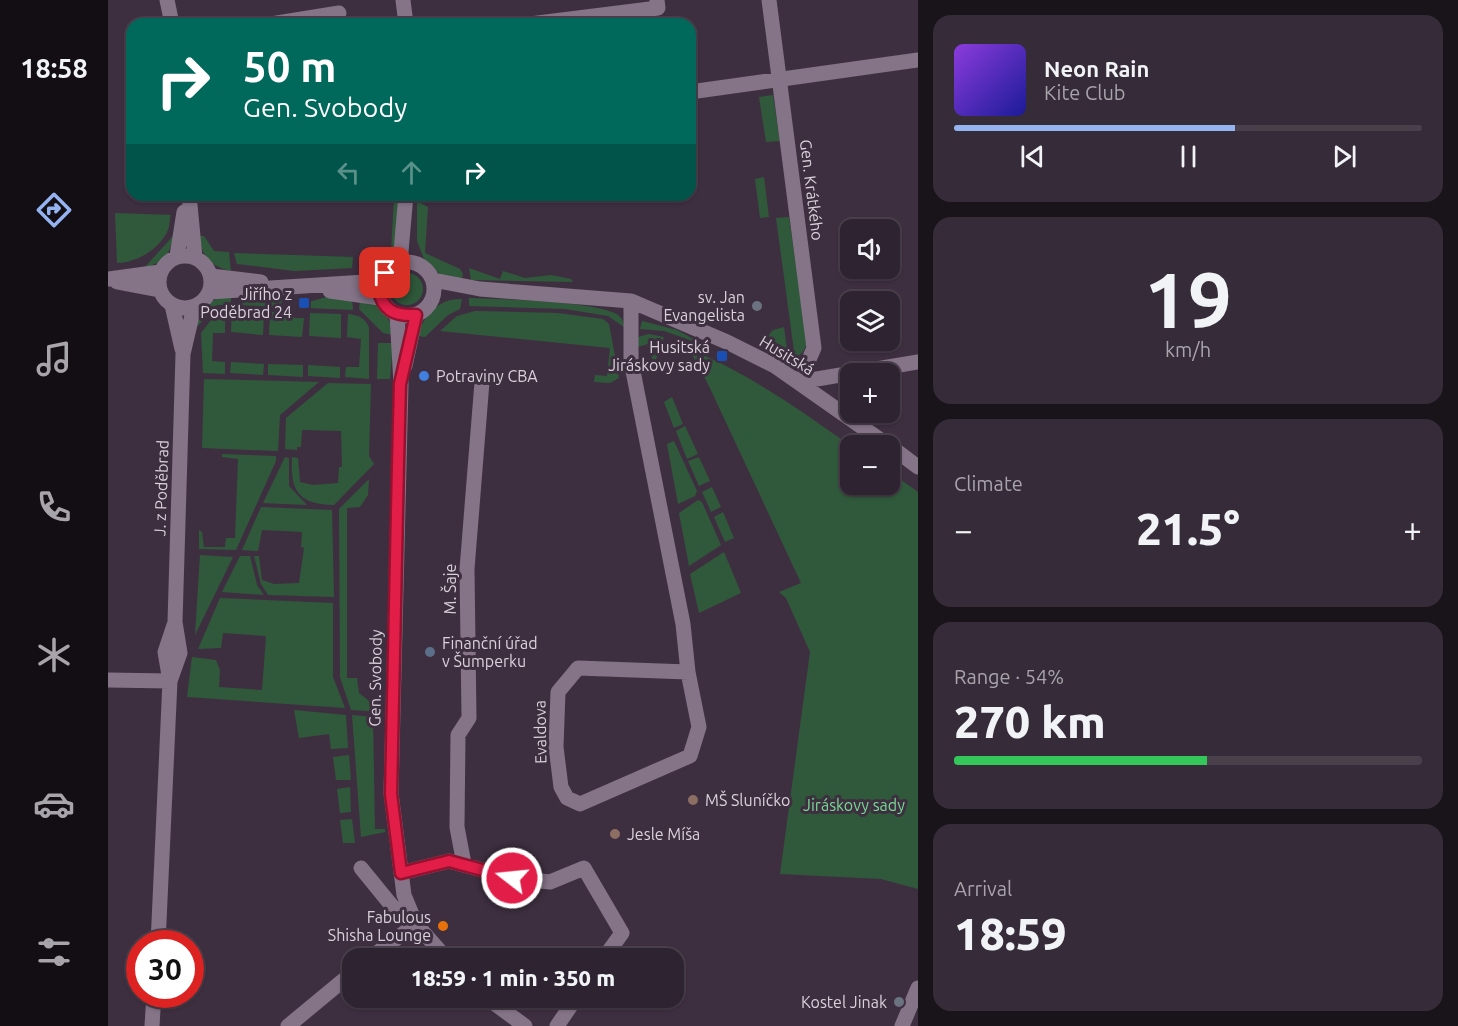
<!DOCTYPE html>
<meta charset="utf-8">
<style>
:root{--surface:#2e2330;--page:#362b38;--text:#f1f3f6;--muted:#a7a4ab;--line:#49404c;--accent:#95b2f1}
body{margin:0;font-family:Ubuntu,sans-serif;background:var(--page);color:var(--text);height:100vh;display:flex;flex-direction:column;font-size:22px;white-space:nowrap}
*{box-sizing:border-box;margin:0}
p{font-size:20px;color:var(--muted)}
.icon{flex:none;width:33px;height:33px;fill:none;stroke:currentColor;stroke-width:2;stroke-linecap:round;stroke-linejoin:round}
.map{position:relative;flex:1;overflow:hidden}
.panel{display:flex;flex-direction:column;gap:15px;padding:15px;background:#19131a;width:540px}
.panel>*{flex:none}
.banner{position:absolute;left:18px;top:18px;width:570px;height:183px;border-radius:18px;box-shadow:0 2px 4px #0004,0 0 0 2px var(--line);background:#00695c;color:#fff;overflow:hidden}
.tools{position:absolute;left:732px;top:219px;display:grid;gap:12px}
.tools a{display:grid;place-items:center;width:60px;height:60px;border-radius:12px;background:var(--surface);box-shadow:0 2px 4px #0004,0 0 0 2px var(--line);font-size:30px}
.speed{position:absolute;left:18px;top:930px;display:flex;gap:12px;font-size:30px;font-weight:700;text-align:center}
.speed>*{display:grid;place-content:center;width:78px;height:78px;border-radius:50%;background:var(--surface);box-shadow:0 2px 4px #0004,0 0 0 2px var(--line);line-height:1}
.speed .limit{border:9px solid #d22;background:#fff;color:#111}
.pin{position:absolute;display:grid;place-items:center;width:51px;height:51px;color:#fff;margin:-26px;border-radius:12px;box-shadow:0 3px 9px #0006}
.me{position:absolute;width:66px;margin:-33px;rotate:286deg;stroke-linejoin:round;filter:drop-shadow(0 0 4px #0008)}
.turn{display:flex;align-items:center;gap:21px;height:126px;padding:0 18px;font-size:27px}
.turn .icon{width:78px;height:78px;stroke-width:2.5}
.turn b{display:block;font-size:42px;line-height:51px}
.lanes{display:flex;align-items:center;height:57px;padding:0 18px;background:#0003;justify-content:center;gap:30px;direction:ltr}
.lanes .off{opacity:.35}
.big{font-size:45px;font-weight:800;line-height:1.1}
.panel .card{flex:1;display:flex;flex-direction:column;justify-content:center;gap:9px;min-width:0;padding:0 21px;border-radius:18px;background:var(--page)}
.panel .dial{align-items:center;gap:0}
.dial b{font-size:78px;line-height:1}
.song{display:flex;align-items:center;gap:18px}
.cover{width:72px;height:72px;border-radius:9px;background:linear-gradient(135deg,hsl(270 70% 55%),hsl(240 70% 35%))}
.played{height:6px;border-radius:3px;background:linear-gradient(90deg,var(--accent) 60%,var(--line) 60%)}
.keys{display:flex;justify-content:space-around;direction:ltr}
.heat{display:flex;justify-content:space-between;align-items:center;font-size:33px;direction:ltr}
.charge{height:9px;border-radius:4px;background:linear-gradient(90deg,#34c759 54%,var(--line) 0)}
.trip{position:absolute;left:234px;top:948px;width:342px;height:60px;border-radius:18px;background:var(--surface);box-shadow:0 2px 4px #0004,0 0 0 2px var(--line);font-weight:800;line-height:60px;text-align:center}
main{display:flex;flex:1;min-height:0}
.tabs{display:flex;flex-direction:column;width:108px;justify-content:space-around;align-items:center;background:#120e13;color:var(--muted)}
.tabs .icon{width:42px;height:42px}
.tabs .selected{color:var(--accent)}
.tabs b{font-size:27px;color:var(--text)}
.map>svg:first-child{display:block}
.green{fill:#30593b}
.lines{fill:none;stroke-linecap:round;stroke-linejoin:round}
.street{stroke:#857387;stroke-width:15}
.route-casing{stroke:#92132f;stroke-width:15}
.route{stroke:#e11d48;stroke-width:10}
.transit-dot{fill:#1a4fb4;stroke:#3e2f40;stroke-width:2}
.worship-dot{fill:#6b7280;stroke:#3e2f40;stroke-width:2}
.shop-dot{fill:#3f7fe0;stroke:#3e2f40;stroke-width:2}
.service-dot{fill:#5c6f8a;stroke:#3e2f40;stroke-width:2}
.education-dot{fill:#8d6e63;stroke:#3e2f40;stroke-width:2}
.food-dot{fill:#e8710a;stroke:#3e2f40;stroke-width:2}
.labels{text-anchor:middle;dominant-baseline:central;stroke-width:6;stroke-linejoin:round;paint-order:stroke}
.street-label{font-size:16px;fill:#dad1db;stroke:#3e2f40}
.poi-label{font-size:16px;fill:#dad1db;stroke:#3e2f40;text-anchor:end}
.park-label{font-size:16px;fill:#75da92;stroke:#3e2f40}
</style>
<main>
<nav class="tabs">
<b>18:58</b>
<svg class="icon selected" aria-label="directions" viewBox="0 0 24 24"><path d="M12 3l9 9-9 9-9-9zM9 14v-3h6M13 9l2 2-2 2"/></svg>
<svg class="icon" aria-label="music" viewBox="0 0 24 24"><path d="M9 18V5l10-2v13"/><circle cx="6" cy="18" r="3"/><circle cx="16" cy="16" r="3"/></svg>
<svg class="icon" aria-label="phone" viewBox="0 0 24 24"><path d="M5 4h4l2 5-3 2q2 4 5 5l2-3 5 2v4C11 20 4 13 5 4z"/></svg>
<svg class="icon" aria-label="climate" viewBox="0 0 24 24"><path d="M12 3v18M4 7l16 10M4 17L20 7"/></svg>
<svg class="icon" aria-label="car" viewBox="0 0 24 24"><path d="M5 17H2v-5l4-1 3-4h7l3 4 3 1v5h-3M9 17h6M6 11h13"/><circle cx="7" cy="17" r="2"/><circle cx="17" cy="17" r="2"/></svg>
<svg class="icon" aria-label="filters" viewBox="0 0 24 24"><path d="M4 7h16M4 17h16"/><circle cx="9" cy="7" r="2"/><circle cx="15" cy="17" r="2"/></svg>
</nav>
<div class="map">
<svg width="810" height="1026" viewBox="0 0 810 1026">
<rect width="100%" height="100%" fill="#3e2f40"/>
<!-- green -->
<path class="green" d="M 665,95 L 672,141 L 658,142 L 651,97 Z
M 656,177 L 661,217 L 652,218 L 647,179 Z
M 286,199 L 291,201 L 286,258 L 267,274 L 252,276 L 253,259 L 260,256 L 278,256 L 283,251 Z
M 309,201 L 320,207 L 317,253 L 352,269 L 355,274 L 353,280 L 333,275 L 316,259 L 309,241 Z
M 7,213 L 63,215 C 61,220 62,225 60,230 C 52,249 28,263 9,263 Z
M 681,217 L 699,342 C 697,353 689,359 679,360 L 675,358 L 684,355 L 686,351 L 668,218 Z
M 65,236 C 64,253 53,264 36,268 Z
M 90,236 L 96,236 L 106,251 L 121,252 L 123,271 C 103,267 94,256 90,236 Z
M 126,253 L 245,257 L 244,268 L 187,271 L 129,264 Z
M 361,268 L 392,279 L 395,271 L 417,278 L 443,275 L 463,279 L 465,282 L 363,280 Z
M283 289a16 16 0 1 1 32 0a16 16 0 1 1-32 0Z
M 146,295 L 174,300 L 172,307 L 131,305 L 132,296 Z
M 123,296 L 123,305 L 109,305 L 87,329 C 91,307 101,299 123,296 Z
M 222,296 L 244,299 L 245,310 L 201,308 L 201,302 Z
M 361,298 C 388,299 492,301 510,315 C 514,318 516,322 516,327 L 500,316 L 457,309 L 361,306 Z
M 354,299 L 352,309 L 340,315 L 317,337 L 309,336 C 316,316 330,298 354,299 Z
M 252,300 C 272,300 282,317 285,335 L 275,333 L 251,309 Z
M 124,309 L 156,311 L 155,335 L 123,332 Z
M 110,311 L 117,311 L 117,333 L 105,333 L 104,361 L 117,362 L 117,374 L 95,373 L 93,333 Z
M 367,311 L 450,313 L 495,319 L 501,324 L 511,378 L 502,383 L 486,382 L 487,375 L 499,376 L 502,348 L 332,331 L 349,316 Z
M 162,312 L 186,312 L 186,318 L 196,318 L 194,337 L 161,335 Z
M 202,313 L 233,314 L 233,338 L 201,336 Z
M 240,314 C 250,315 258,318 261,328 L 261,379 L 237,377 L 238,367 L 251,367 L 253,339 L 239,337 Z
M 534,321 L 569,330 L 596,345 L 556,331 L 532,329 Z
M 676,327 L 679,349 L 675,351 L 654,342 L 665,330 Z
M 541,334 L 556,337 L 546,365 L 540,344 L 530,347 L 530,337 Z
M 270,343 L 285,343 L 282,379 L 269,379 Z
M 581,349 C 640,373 690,409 743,446 L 742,484 L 782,484 L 782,472 L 810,492 L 810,889 L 773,879 L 672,874 L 702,652 L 678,598 L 671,592 L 693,583 L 600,384 Z
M 123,362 L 156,364 L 155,375 L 122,373 Z
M 160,364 L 195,365 L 195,377 L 160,375 Z
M 200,365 L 232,367 L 232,378 L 200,376 Z
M 96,379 L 211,382 L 172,415 L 170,451 L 94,448 Z
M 220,383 L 263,384 L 261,456 L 266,464 L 226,505 C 191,504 182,492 184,457 L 190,458 L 192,482 L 205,485 L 230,483 L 231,467 L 234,467 L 233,431 L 194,430 L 193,447 L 189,447 L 189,450 L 177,449 L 178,418 Z
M 564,397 L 575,424 L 566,428 L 556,402 Z
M 577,426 L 590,454 L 579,459 L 568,431 Z
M 566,441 L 589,491 L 587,496 L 570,504 L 559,444 Z
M 114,454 L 168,456 L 168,461 L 128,550 L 91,549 L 91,530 L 94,532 L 96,547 L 117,547 L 118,538 L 127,538 L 130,459 L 114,457 Z
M 177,457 L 181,458 L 181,486 L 199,505 L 155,503 Z
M 591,457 L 602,481 L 591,486 L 580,461 Z
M 261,479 L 260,495 L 252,507 L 239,508 L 239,678 L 249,678 L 251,693 L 275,712 L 243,710 L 232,677 L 231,509 Z
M 604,487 L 613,507 L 603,512 L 594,492 Z
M 590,500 L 594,502 L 613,545 L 581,566 L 571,513 Z
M 153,507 L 224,510 L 226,597 L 160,595 L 153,584 L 146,556 L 151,556 L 154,580 L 166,584 L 191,583 L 196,548 L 193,547 L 194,532 L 154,530 L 150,551 L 134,550 Z
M 615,512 L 626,538 L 617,542 L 606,517 Z
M 616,552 L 633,593 L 591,613 L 582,574 Z
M 92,555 L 125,557 L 87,635 Z
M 132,556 L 142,556 L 149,585 L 156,595 L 114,592 Z
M 112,598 L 225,603 L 225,677 L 237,708 L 79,697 L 84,657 L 108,660 L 112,670 L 111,687 L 154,690 L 158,636 L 115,633 L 113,648 L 90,649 Z
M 186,710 L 238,715 L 240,748 L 223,749 L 221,734 L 191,738 Z
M 244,715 L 265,717 L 267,829 L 277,829 L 277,832 L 253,837 Z
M 241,755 L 243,780 L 228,780 L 225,757 Z
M 242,787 L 243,812 L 232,813 L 229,789 Z
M 244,819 L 247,843 L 235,843 L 232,820 Z"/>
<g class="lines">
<!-- street -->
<path class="street" d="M 59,0 L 64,24
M 295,0 L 298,24
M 661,0 L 706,348 L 691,382
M 163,24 L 231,13
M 422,24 L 550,8 L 549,0
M 582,92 L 810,60
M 81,195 L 87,257
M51 282a26 26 0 1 1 52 0a26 26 0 1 1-52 0Z
M 69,256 L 76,212
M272 289a27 27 0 1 1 54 0a27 27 0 1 1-54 0Z
M 292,263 L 298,195
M 103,276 L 153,282
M 0,279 L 52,272
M 325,280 L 372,289 L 523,301 L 619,342 L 667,366 L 781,446
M 9,282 L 51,290
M 222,291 L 272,298
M 101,292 L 273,281
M 523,301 L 523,361 L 575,624 L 580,672 L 591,727 L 582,756 L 472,804 L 459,798 L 453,787 L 448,747 L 450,692 L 470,668 L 580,672
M 64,305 L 74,349
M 289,315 L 293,384 L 283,793 L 296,895 L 308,924 L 338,958
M 297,366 L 308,315
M 691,382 L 810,362
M 782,446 L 810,467
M 0,680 L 62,681
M 62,681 L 72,653 L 67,622 L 75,354 L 86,307
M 356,864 L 349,827 L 350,735 L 361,718 L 359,569 L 374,382
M 253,868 L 284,906 L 308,924
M 293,873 L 341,861 L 404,878 L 442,882 L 476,868 L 514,933 L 496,958
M 50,944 L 62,681 L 57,652 L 66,625
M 262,958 L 308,924
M 379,998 L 417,1026
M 44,1026 L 46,994
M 180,1026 L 244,973
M 449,1026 L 468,998
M 794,1026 L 810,988"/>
</g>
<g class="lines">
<!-- route casing -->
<g class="route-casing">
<path id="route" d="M 277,273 L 270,288 C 275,311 286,316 308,315 L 292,384 L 290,464 L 283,794 L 293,873 L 341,861 L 404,878"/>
</g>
<!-- route -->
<use href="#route" class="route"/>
</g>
<!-- markers -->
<g class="transit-dot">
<rect x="190" y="297" width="12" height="12" rx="3"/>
<rect x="608" y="350" width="12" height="12" rx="3"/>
</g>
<g class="worship-dot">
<circle cx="649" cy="306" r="6"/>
<circle cx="791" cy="1002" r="6"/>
</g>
<circle class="shop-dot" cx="316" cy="376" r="6"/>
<circle class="service-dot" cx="322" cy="652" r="6"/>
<g class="education-dot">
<circle cx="585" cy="800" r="6"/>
<circle cx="507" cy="834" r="6"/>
</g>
<circle class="food-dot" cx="335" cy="926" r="6"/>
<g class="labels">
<!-- street labels -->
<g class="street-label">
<text transform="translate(704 190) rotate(83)">Gen. Krátkého</text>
<text transform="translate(679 355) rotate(31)">Husitská</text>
<text transform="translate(53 488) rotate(-88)">J. z Poděbrad</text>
<text transform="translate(342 589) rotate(-90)">M. Šaje</text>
<text transform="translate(267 678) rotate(-89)">Gen. Svobody</text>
<text transform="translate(432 732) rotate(-91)">Evaldova</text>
</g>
<!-- poi labels -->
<g class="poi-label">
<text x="184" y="294">Jiřího z<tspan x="184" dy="18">Poděbrad 24</tspan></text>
<text x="637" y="297">sv. Jan<tspan x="637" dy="18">Evangelista</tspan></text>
<text x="602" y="347">Husitská<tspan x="602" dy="18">Jiráskovy sady</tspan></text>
<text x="328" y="376" text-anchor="start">Potraviny CBA</text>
<text x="334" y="643" text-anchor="start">Finanční úřad<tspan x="334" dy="18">v Šumperku</tspan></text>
<text x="597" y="800" text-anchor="start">MŠ Sluníčko</text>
<text x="519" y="834" text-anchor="start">Jesle Míša</text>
<text x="323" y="917">Fabulous<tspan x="323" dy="18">Shisha Lounge</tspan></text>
<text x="779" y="1002">Kostel Jinak</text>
</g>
<!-- park labels -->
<g class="park-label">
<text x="746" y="805">Jiráskovy sady</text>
</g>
</g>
</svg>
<div class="tools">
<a><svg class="icon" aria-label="sound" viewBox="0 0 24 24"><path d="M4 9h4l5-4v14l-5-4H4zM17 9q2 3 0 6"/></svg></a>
<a><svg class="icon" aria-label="layers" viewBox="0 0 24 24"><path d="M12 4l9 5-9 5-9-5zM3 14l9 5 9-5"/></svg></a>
<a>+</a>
<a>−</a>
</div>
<div class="speed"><div class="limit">30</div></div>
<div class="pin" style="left:277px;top:273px;background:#d93025"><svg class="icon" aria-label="arrive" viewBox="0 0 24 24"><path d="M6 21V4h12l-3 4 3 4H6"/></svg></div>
<svg class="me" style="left:404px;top:878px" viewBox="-20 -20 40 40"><circle r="17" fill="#e11d48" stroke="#fff" stroke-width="3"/><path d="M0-11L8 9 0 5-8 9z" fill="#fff"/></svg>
<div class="trip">18:59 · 1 min · 350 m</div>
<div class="banner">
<div class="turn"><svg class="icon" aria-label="right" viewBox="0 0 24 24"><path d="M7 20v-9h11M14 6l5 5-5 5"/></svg><div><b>50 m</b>Gen. Svobody</div></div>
<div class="lanes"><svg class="icon off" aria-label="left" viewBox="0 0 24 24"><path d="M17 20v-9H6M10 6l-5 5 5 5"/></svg><svg class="icon off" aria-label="ahead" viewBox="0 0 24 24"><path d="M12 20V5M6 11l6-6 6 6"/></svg><svg class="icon" aria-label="right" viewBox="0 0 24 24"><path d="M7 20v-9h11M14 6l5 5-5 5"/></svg></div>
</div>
</div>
<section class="panel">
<div class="card">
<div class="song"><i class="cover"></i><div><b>Neon Rain</b><p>Kite Club</p></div></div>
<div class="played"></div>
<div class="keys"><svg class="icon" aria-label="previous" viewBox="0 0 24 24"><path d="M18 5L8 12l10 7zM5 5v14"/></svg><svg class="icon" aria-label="pause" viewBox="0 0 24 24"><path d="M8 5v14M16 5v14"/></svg><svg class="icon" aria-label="next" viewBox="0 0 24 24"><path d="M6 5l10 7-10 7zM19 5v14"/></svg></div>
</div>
<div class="card dial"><b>19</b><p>km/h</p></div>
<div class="card"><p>Climate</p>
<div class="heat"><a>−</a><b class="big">21.5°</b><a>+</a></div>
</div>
<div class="card"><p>Range · 54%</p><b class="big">270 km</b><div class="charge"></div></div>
<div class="card"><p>Arrival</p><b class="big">18:59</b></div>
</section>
</main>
